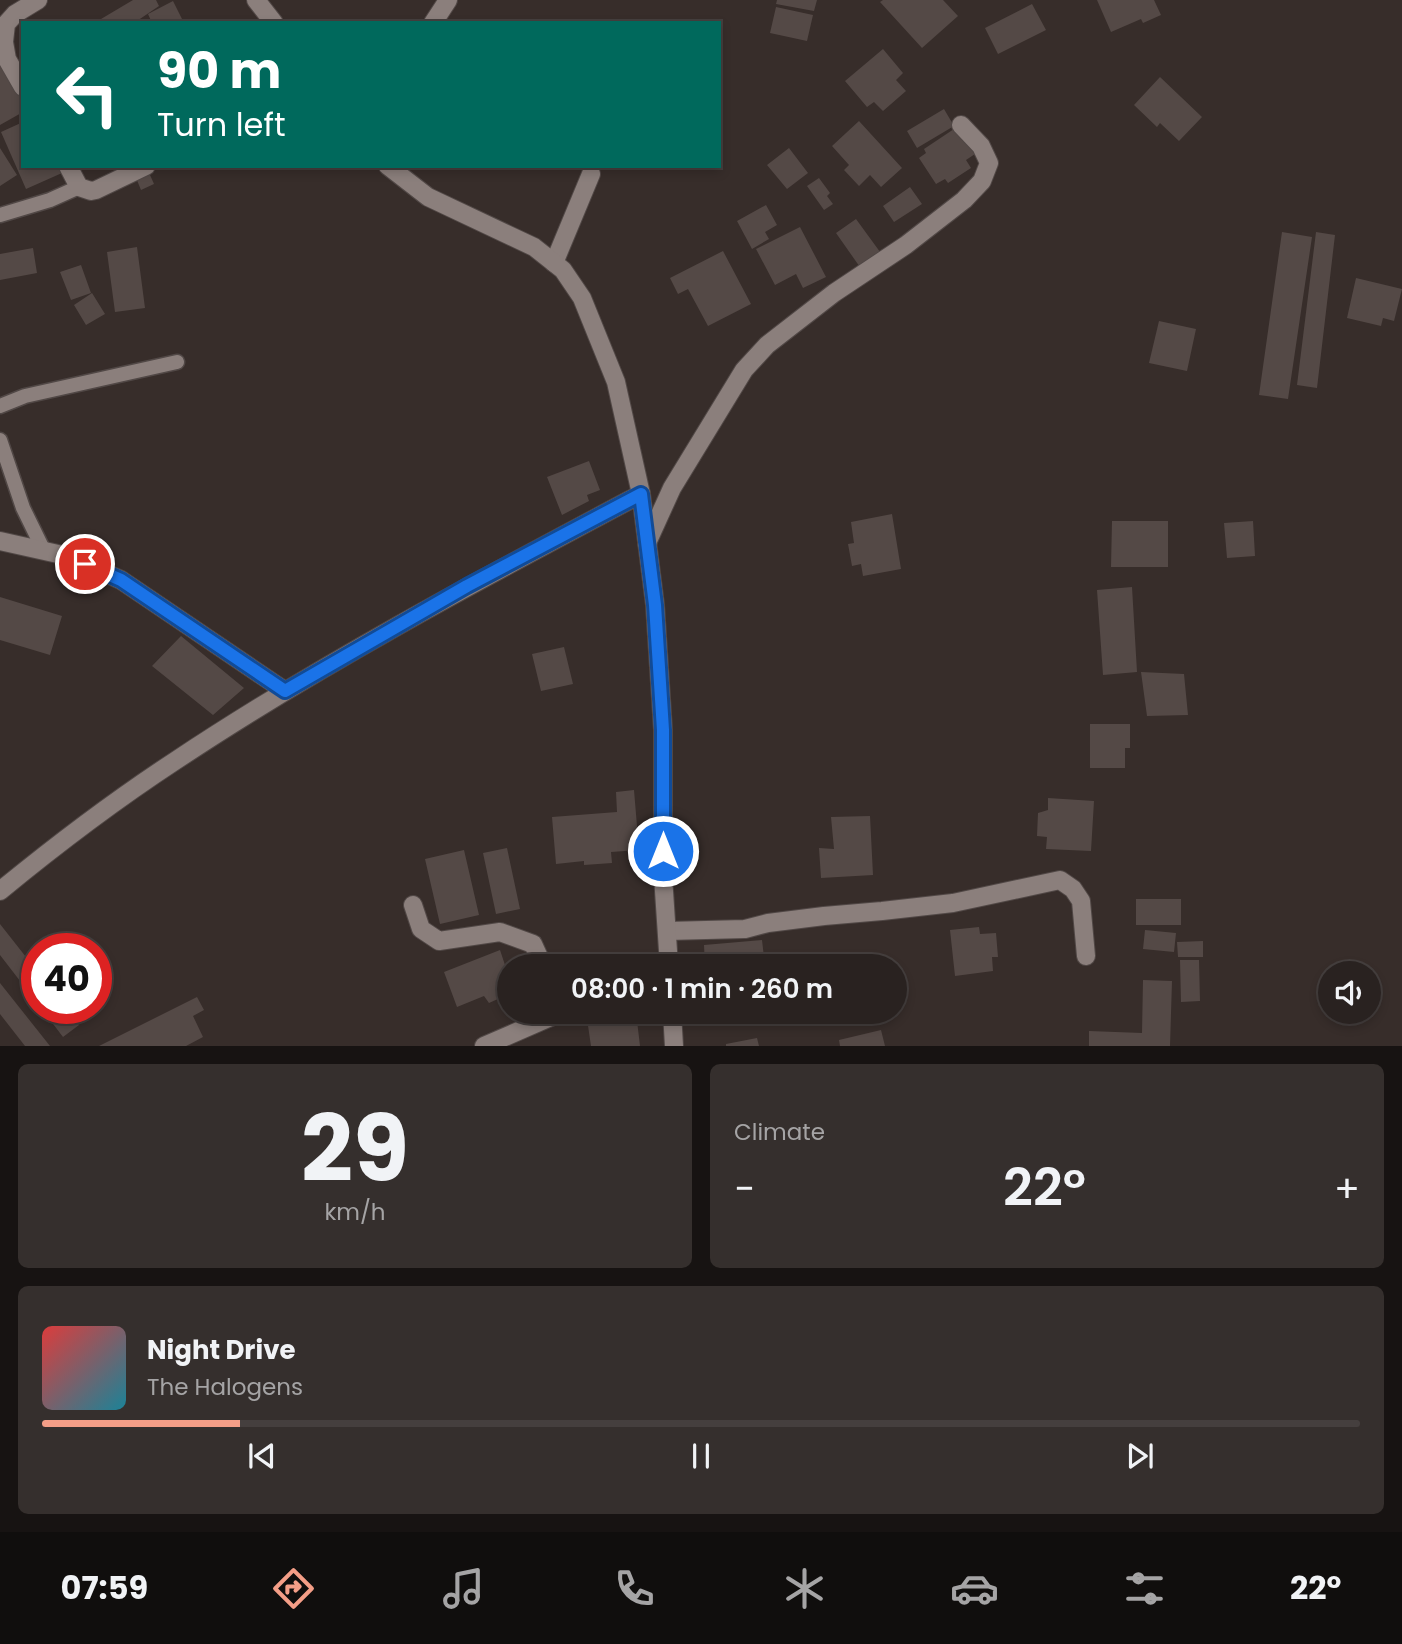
<!DOCTYPE html>
<meta charset="utf-8">
<style>
:root{--surface:#292220;--page:#352f2d;--text:#f1f3f6;--muted:#a5a4a5;--line:#453f3e;--accent:#f49e87}
body{margin:0;font-family:Poppins,sans-serif;background:var(--page);color:var(--text);height:100vh;display:flex;flex-direction:column;font-size:26px;white-space:nowrap}
*{box-sizing:border-box;margin:0}
p{font-size:23px;color:var(--muted)}
.icon{flex:none;width:38px;height:38px;fill:none;stroke:currentColor;stroke-width:2;stroke-linecap:round;stroke-linejoin:round}
.map{position:relative;height:1046px;overflow:hidden}
.panel{display:flex;flex-direction:column;gap:18px;padding:18px;background:#171312;flex:1}
.panel>*{flex:none}
.top-card{position:absolute;left:21px;top:21px;width:700px;height:147px;border-radius:0px;box-shadow:0 4px 10px #0003,0 0 0 2px var(--line);background:#00695c;color:#fff;overflow:hidden}
.controls{position:absolute;left:1318px;top:961px;display:grid;gap:14px}
.controls a{display:grid;place-items:center;width:63px;height:63px;border-radius:50%;background:var(--surface);box-shadow:0 4px 10px #0003,0 0 0 2px var(--line);font-size:35px}
.speed{position:absolute;left:21px;top:933px;display:flex;gap:14px;font-size:35px;font-weight:700;text-align:center}
.speed>*{display:grid;place-content:center;width:91px;height:91px;border-radius:50%;background:var(--surface);box-shadow:0 4px 10px #0003,0 0 0 2px var(--line);line-height:1}
.speed .limit{border:10px solid #d22;background:#fff;color:#111}
.pin{position:absolute;display:grid;place-items:center;width:60px;height:60px;color:#fff;margin:-30px;border:4px solid #fff;border-radius:50%;box-shadow:0 2px 7px #0007}
.me{position:absolute;width:77px;margin:-38px;rotate:0deg;stroke-linejoin:round;filter:drop-shadow(0 0 5px #0008)}
.turn{display:flex;align-items:center;gap:24px;height:147px;padding:0 21px;font-size:32px}
.turn .icon{width:91px;height:91px;stroke-width:2.5}
.turn b{display:block;font-size:49px;line-height:60px}
.big{font-size:52px;font-weight:600;line-height:1.1}
.panel .card{flex:1;display:flex;flex-direction:column;justify-content:center;gap:10px;min-width:0;padding:0 24px;border-radius:10px;background:var(--page)}
.panel .dial{align-items:center;gap:0}
.dial b{font-size:91px;line-height:1}
.song{display:flex;align-items:center;gap:21px}
.cover{width:84px;height:84px;border-radius:10px;background:linear-gradient(135deg,hsl(0 70% 55%),hsl(190 70% 35%))}
.played{height:7px;border-radius:4px;background:linear-gradient(90deg,var(--accent) 15%,var(--line) 15%)}
.keys{display:flex;justify-content:space-around;direction:ltr}
.heat{display:flex;justify-content:space-between;align-items:center;font-size:38px;direction:ltr}
.panel .tiles{flex:1;display:grid;gap:18px;grid-template-columns:1fr 1fr}
.card:last-child{grid-column:span 2}
.trip{position:absolute;left:497px;top:954px;width:410px;height:70px;border-radius:35px;background:var(--surface);box-shadow:0 4px 10px #0003,0 0 0 2px var(--line);font-weight:600;line-height:70px;text-align:center}
.tab-bar{display:flex;height:112px;justify-content:space-around;align-items:center;background:#100e0d;color:var(--muted)}
.tab-bar .icon{width:49px;height:49px}
.tab-bar .on{color:var(--accent)}
.tab-bar b{font-size:32px;color:var(--text)}
.map>svg:first-child{display:block}
.building{fill:#544946}
.lines{fill:none;stroke-linecap:round;stroke-linejoin:round}
.lane-casing{stroke:#514846;stroke-width:17}
.street-casing{stroke:#514846;stroke-width:20}
.secondary-casing{stroke:#514846;stroke-width:20}
.lane{stroke:#8b7f7c;stroke-width:14}
.street{stroke:#8b7f7c;stroke-width:18}
.secondary{stroke:#8b7f7c;stroke-width:18}
.route-casing{stroke:#114b97;stroke-width:18}
.route{stroke:#1a73e8;stroke-width:12}
</style>
<div class="map">
<svg width="1402" height="1046" viewBox="0 0 1402 1046">
<rect width="100%" height="100%" fill="#372d2a"/>
<!-- building -->
<path class="building" d="M 133,0 L 156,0 L 159,6 L 134,23 L 103,23 L 101,19 Z
M 777,0 L 817,0 L 814,11 L 776,4 Z
M 883,0 L 943,0 L 958,16 L 922,48 L 880,2 Z
M 1097,0 L 1154,0 L 1161,15 L 1143,23 L 1141,19 L 1111,32 Z
M 173,1 L 184,23 L 152,23 L 148,14 Z
M 1032,4 L 1046,30 L 998,54 L 985,28 Z
M 776,7 L 813,15 L 807,41 L 770,33 Z
M 883,49 L 903,73 L 896,80 L 906,91 L 883,111 L 874,102 L 867,107 L 845,81 Z
M 0,54 L 23,95 L 23,112 L 0,125 Z
M 1160,77 L 1202,117 L 1179,141 L 1160,123 L 1157,127 L 1134,105 Z
M 944,109 L 954,126 L 917,148 L 907,131 Z
M 859,121 L 902,168 L 881,187 L 870,175 L 859,186 L 844,170 L 849,165 L 832,146 Z
M 23,122 L 23,166 L 59,166 L 62,173 L 26,189 L 1,132 Z
M 957,127 L 975,154 L 966,160 L 971,168 L 948,183 L 945,179 L 936,184 L 919,158 L 926,153 L 924,149 Z
M 0,148 L 17,175 L 0,186 Z
M 789,148 L 808,173 L 787,189 L 767,165 Z
M 147,168 L 154,184 L 141,190 L 134,173 Z
M 819,178 L 830,193 L 827,196 L 833,204 L 824,210 L 807,186 Z
M 910,187 L 922,204 L 894,222 L 883,206 Z
M 766,205 L 777,225 L 765,232 L 769,239 L 752,249 L 737,221 Z
M 856,219 L 883,256 L 862,270 L 836,233 Z
M 800,227 L 826,277 L 803,288 L 796,274 L 775,285 L 756,249 Z
M 1282,232 L 1312,237 L 1288,399 L 1259,395 Z
M 1316,232 L 1335,235 L 1317,388 L 1297,385 Z
M 137,247 L 145,308 L 115,312 L 107,252 Z
M 33,248 L 37,273 L 0,280 L 0,254 Z
M 723,251 L 751,304 L 708,326 L 688,289 L 678,294 L 670,278 Z
M 81,265 L 91,293 L 71,300 L 60,272 Z
M 1356,278 L 1402,289 L 1394,321 L 1383,318 L 1381,326 L 1347,318 Z
M 92,293 L 105,314 L 86,325 L 74,305 Z
M 1159,321 L 1196,329 L 1187,371 L 1149,363 Z
M 589,461 L 600,490 L 587,495 L 589,501 L 562,515 L 547,477 Z
M 892,514 L 901,569 L 863,576 L 861,564 L 852,566 L 848,544 L 854,543 L 851,522 Z
M 1112,521 L 1168,521 L 1168,567 L 1111,567 Z
M 1253,521 L 1255,556 L 1227,558 L 1224,523 Z
M 1132,587 L 1137,672 L 1103,675 L 1097,590 Z
M 0,597 L 62,616 L 50,655 L 0,640 Z
M 181,636 L 244,688 L 213,715 L 152,666 Z
M 564,647 L 573,684 L 541,691 L 532,654 Z
M 1141,672 L 1184,674 L 1188,715 L 1147,716 Z
M 1090,724 L 1130,724 L 1130,748 L 1125,748 L 1125,768 L 1090,768 Z
M 634,790 L 639,850 L 611,852 L 612,863 L 584,865 L 584,861 L 556,864 L 552,817 L 617,812 L 616,792 Z
M 1048,798 L 1094,801 L 1091,851 L 1046,849 L 1047,837 L 1037,836 L 1038,813 L 1048,810 Z
M 870,816 L 873,875 L 821,878 L 819,848 L 834,849 L 831,817 Z
M 507,848 L 520,909 L 496,914 L 483,853 Z
M 464,850 L 479,915 L 440,924 L 425,859 Z
M 1136,899 L 1181,899 L 1181,925 L 1136,925 Z
M 0,924 L 37,971 L 37,1003 L 0,955 Z
M 979,927 L 980,934 L 996,933 L 998,957 L 992,957 L 993,971 L 955,976 L 950,930 Z
M 1145,930 L 1176,933 L 1174,952 L 1143,949 Z
M 762,940 L 765,966 L 744,966 L 744,963 L 705,966 L 704,945 Z
M 1203,941 L 1203,957 L 1178,957 L 1177,942 Z
M 96,950 L 112,970 L 96,982 Z
M 500,950 L 509,977 L 509,994 L 489,1003 L 484,996 L 457,1007 L 444,972 Z
M 1180,960 L 1199,960 L 1200,1001 L 1181,1002 Z
M 1143,980 L 1172,981 L 1170,1046 L 1089,1046 L 1089,1031 L 1142,1033 Z
M 0,983 L 50,1046 L 25,1046 L 0,1014 Z
M 197,997 L 204,1010 L 193,1016 L 203,1037 L 186,1046 L 99,1046 Z
M 41,1008 L 65,1008 L 79,1025 L 63,1037 Z
M 586,1012 L 636,1012 L 640,1046 L 591,1046 Z
M 881,1030 L 885,1046 L 840,1046 L 839,1040 Z
M 757,1038 L 759,1046 L 726,1046 L 726,1044 Z"/>
<g class="lines">
<!-- lane casing -->
<g class="lane-casing">
<path id="lane" d="M 0,215 L 50,200 L 79,187
M 0,406 L 25,396 L 177,362
M 0,440 L 23,508 L 44,551"/>
</g>
<!-- street casing -->
<g class="street-casing">
<path id="street" d="M 433,23 L 448,0
M 23,87 L 7,59 L 4,42 L 6,24 L 15,14 L 38,0
M 68,166 L 79,187 L 91,191 L 96,190 L 146,166
M 554,263 L 591,174
M 0,541 L 67,556 L 121,580 L 285,691
M 647,543 L 672,488 L 744,370 L 767,345 L 834,293 L 906,245 L 964,200 L 982,181 L 989,163 L 981,146 L 961,125
M 0,891 C 56,845 114,801 175,761 C 324,662 483,578 641,494
M 413,905 L 421,929 L 439,941 L 500,932 L 533,944 L 543,966
M 667,931 L 745,929 L 768,923 L 824,916 L 882,911 L 953,903 L 1060,880 L 1073,889 L 1081,901 L 1086,956
M 484,1046 L 553,1016 L 567,1012"/>
</g>
<!-- secondary casing -->
<g class="secondary-casing">
<path id="secondary" d="M 256,0 L 274,23
M 388,166 L 428,197 L 534,247 L 563,270 L 582,298 L 616,382 L 641,494 L 655,605 L 663,730 L 663,876 L 669,966
M 672,1012 L 674,1046"/>
</g>
<!-- lane -->
<use href="#lane" class="lane"/>
<!-- street -->
<use href="#street" class="street"/>
<!-- secondary -->
<use href="#secondary" class="secondary"/>
</g>
<g class="lines">
<!-- route casing -->
<g class="route-casing">
<path id="route" d="M 85,564 L 121,580 L 285,691 L 467,586 L 641,494 L 655,605 L 663,730 L 663,851"/>
</g>
<!-- route -->
<use href="#route" class="route"/>
</g>
</svg>
<div class="controls">
<a><svg class="icon" aria-label="sound" viewBox="0 0 24 24"><path d="M4 9h4l5-4v14l-5-4H4zM17 9q2 3 0 6"/></svg></a>
</div>
<div class="speed"><div class="limit">40</div></div>
<div class="pin" style="left:85px;top:564px;background:#d93025"><svg class="icon" aria-label="arrive" viewBox="0 0 24 24"><path d="M6 21V4h12l-3 4 3 4H6"/></svg></div>
<svg class="me" style="left:663px;top:851px" viewBox="-20 -20 40 40"><circle r="17" fill="#1a73e8" stroke="#fff" stroke-width="3"/><path d="M0-11L8 9 0 5-8 9z" fill="#fff"/></svg>
<div class="trip">08:00 · 1 min · 260 m</div>
<div class="top-card">
<div class="turn"><svg class="icon" aria-label="left" viewBox="0 0 24 24"><path d="M17 20v-9H6M10 6l-5 5 5 5"/></svg><div><b>90 m</b>Turn left</div></div>
</div>
</div>
<section class="panel">
<div class="tiles">
<div class="card dial"><b>29</b><p>km/h</p></div>
<div class="card"><p>Climate</p>
<div class="heat"><a>−</a><b class="big">22°</b><a>+</a></div>
</div>
<div class="card">
<div class="song"><i class="cover"></i><div><b>Night Drive</b><p>The Halogens</p></div></div>
<div class="played"></div>
<div class="keys"><svg class="icon" aria-label="previous" viewBox="0 0 24 24"><path d="M18 5L8 12l10 7zM5 5v14"/></svg><svg class="icon" aria-label="pause" viewBox="0 0 24 24"><path d="M8 5v14M16 5v14"/></svg><svg class="icon" aria-label="next" viewBox="0 0 24 24"><path d="M6 5l10 7-10 7zM19 5v14"/></svg></div>
</div>
</div>
</section>
<nav class="tab-bar">
<b>07:59</b>
<svg class="icon on" aria-label="directions" viewBox="0 0 24 24"><path d="M12 3l9 9-9 9-9-9zM9 14v-3h6M13 9l2 2-2 2"/></svg>
<svg class="icon" aria-label="music" viewBox="0 0 24 24"><path d="M9 18V5l10-2v13"/><circle cx="6" cy="18" r="3"/><circle cx="16" cy="16" r="3"/></svg>
<svg class="icon" aria-label="phone" viewBox="0 0 24 24"><path d="M5 4h4l2 5-3 2q2 4 5 5l2-3 5 2v4C11 20 4 13 5 4z"/></svg>
<svg class="icon" aria-label="climate" viewBox="0 0 24 24"><path d="M12 3v18M4 7l16 10M4 17L20 7"/></svg>
<svg class="icon" aria-label="car" viewBox="0 0 24 24"><path d="M5 17H2v-5l4-1 3-4h7l3 4 3 1v5h-3M9 17h6M6 11h13"/><circle cx="7" cy="17" r="2"/><circle cx="17" cy="17" r="2"/></svg>
<svg class="icon" aria-label="filters" viewBox="0 0 24 24"><path d="M4 7h16M4 17h16"/><circle cx="9" cy="7" r="2"/><circle cx="15" cy="17" r="2"/></svg>
<b>22°</b>
</nav>
